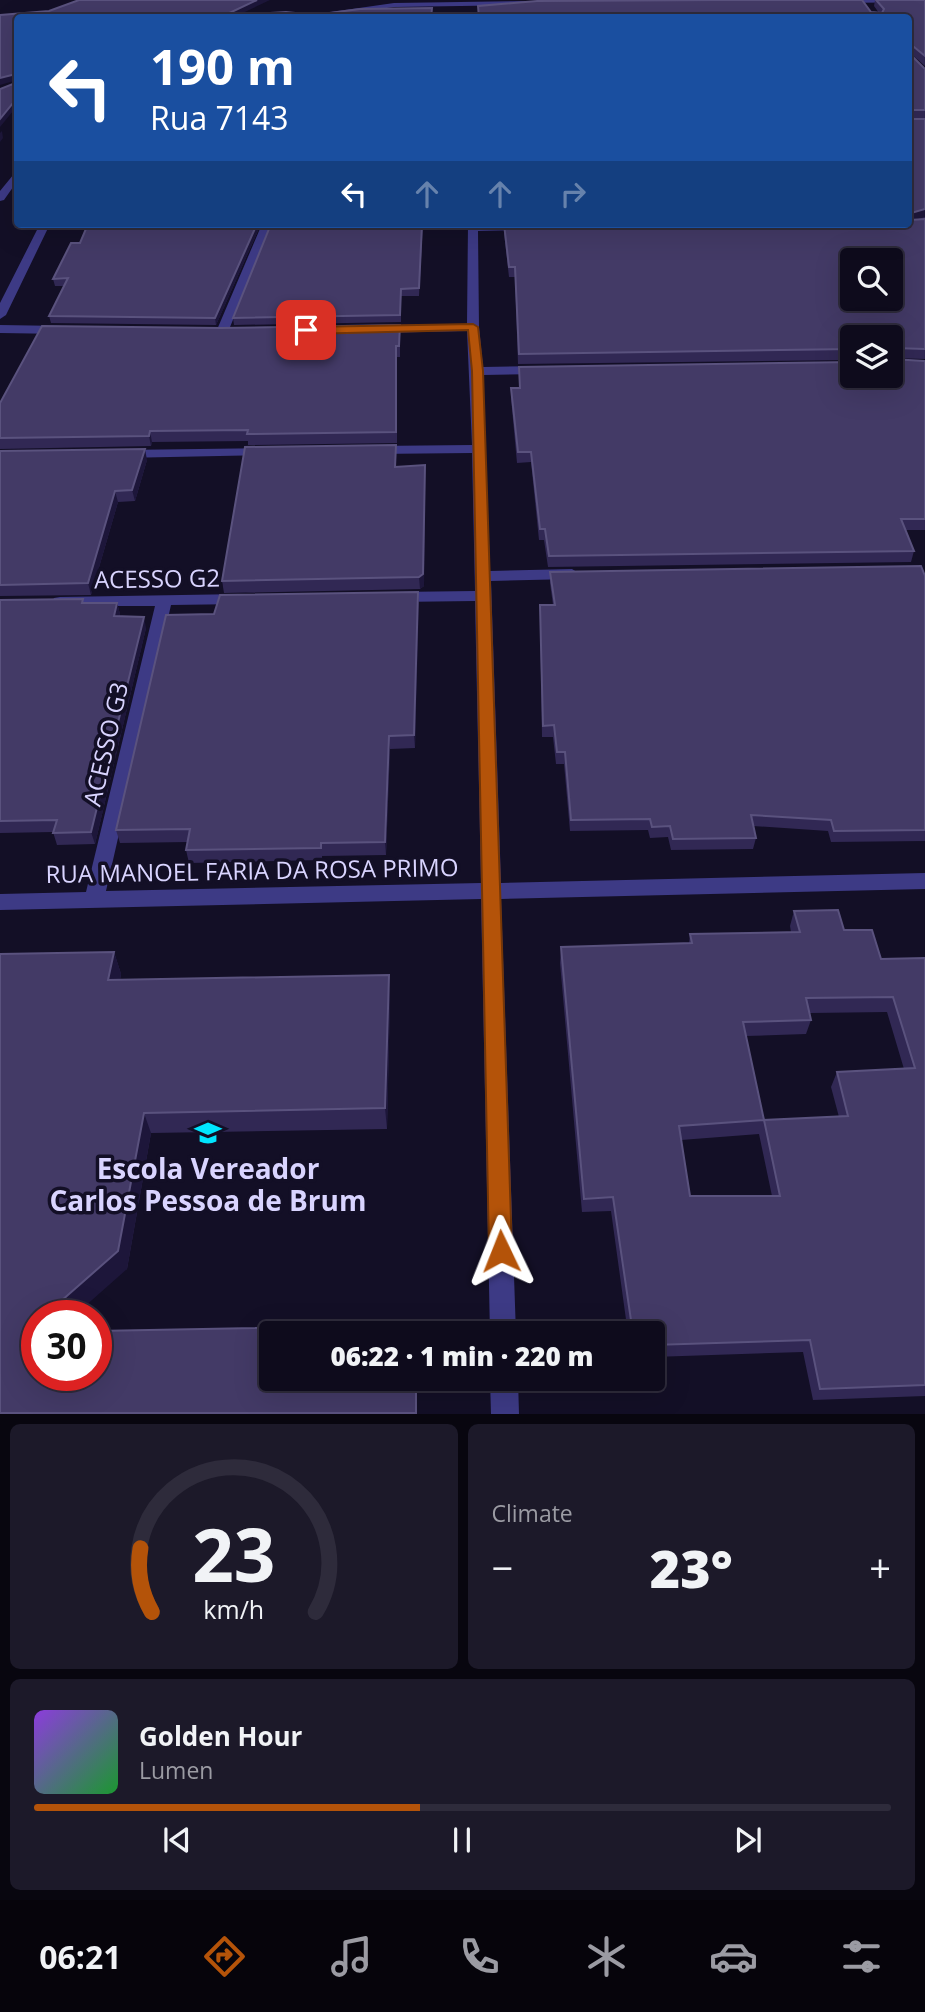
<!DOCTYPE html>
<meta charset="utf-8">
<style>
:root{--surface:#0e0b1c;--page:#1c1929;--text:#f1f3f6;--muted:#9b9ba3;--line:#2e2b3b;--accent:#b45309}
body{margin:0;font-family:"Open Sans",sans-serif;background:var(--page);color:var(--text);height:100vh;display:flex;flex-direction:column;font-size:26px;white-space:nowrap}
*{box-sizing:border-box;margin:0}
p{font-size:23px;color:var(--muted)}
.icon{flex:none;width:38px;height:38px;fill:none;stroke:currentColor;stroke-width:2;stroke-linecap:round;stroke-linejoin:round}
.map{position:relative;height:1414px;overflow:hidden}
.details{display:flex;flex-direction:column;gap:10px;padding:10px;background:#08060f;flex:1}
.details>*{flex:none}
.banner{position:absolute;left:14px;top:14px;width:898px;height:214px;border-radius:7px;box-shadow:0 7px 28px #0002,0 0 0 2px var(--line);background:#1a4fa0;color:#fff;overflow:hidden}
.fabs{position:absolute;left:840px;top:248px;display:grid;gap:14px}
.fabs a{display:grid;place-items:center;width:63px;height:63px;border-radius:7px;background:var(--surface);box-shadow:0 7px 28px #0002,0 0 0 2px var(--line);font-size:35px}
.speed{position:absolute;left:21px;top:1300px;display:flex;gap:14px;font-size:35px;font-weight:700;text-align:center}
.speed>*{display:grid;place-content:center;width:91px;height:91px;border-radius:50%;background:var(--surface);box-shadow:0 7px 28px #0002,0 0 0 2px var(--line);line-height:1}
.speed .limit{border:10px solid #d22;background:#fff;color:#111}
.pin{position:absolute;display:grid;place-items:center;width:60px;height:60px;color:#fff;margin:-30px;border-radius:14px;box-shadow:0 4px 10px #0006}
.me{position:absolute;width:77px;margin:-38px;rotate:358deg;stroke-linejoin:round;filter:drop-shadow(0 0 5px #0008)}
.turn{display:flex;align-items:center;gap:24px;height:147px;padding:0 21px;font-size:32px}
.turn .icon{width:91px;height:91px;stroke-width:2.5}
.turn b{display:block;font-size:49px;line-height:60px}
.lanes{display:flex;align-items:center;height:66px;padding:0 21px;background:#0003;justify-content:center;gap:35px;direction:ltr}
.lanes .off{opacity:.35}
.big{font-size:52px;font-weight:800;line-height:1.1}
.details .tile{flex:1;display:flex;flex-direction:column;justify-content:center;gap:10px;min-width:0;padding:0 24px;border-radius:10px;background:var(--page)}
.details .dial{align-items:center;gap:0}
.dial svg{height:182px;overflow:visible;fill:none;stroke:var(--line);stroke-width:7;stroke-linecap:round;text-anchor:middle}
.dial text{fill:var(--text);stroke:none}
.song{display:flex;align-items:center;gap:21px}
.cover{width:84px;height:84px;border-radius:10px;background:linear-gradient(135deg,hsl(270 70% 55%),hsl(130 70% 35%))}
.played{height:7px;border-radius:4px;background:linear-gradient(90deg,var(--accent) 45%,var(--line) 45%)}
.keys{display:flex;justify-content:space-around;direction:ltr}
.heat{display:flex;justify-content:space-between;align-items:center;font-size:38px;direction:ltr}
.details .tiles{flex:1;display:grid;gap:10px;grid-template-columns:1fr 1fr}
.tile:last-child{grid-column:span 2}
.trip{position:absolute;left:259px;top:1321px;width:406px;height:70px;border-radius:7px;background:var(--surface);box-shadow:0 7px 28px #0002,0 0 0 2px var(--line);font-weight:800;line-height:70px;text-align:center}
.tab-bar{display:flex;height:112px;justify-content:space-around;align-items:center;background:#06040b;color:var(--muted)}
.tab-bar .icon{width:49px;height:49px}
.tab-bar .on{color:var(--accent)}
.tab-bar b{font-size:32px;color:var(--text)}
.map>svg:first-child{display:block}
.lines{fill:none;stroke-linecap:round;stroke-linejoin:round}
.minor{fill:#3d3a85;fill-rule:evenodd}
.wall{fill:#312854;fill-rule:evenodd}
.shaded-wall{fill:#1d163a}
.building{fill:#433a66;stroke:#5a527e;stroke-width:2;fill-rule:evenodd}
.route{fill:#b45309;stroke:#753606;stroke-width:2}
.labels{text-anchor:middle;dominant-baseline:central;stroke-width:7;stroke-linejoin:round;paint-order:stroke}
.street-label{font-size:24px;fill:#d9d4ff;stroke:#130f26}
.near-poi-label{font-size:28px;font-weight:bold;fill:#d9d4ff;stroke:#130f26}
</style>
<div class="map">
<svg width="925" height="1414" viewBox="0 0 925 1414">
<rect width="100%" height="100%" fill="#130f26"/>
<g class="lines">
<!-- minor -->
<path class="minor" d="M 838,0 L 925,0 L 925,2 L 841,3 Z
M 533,1 L 536,5 L 394,7 L 314,18 L 289,18 L 394,3 Z
M 18,169 L 18,180 L 4,200 L 0,201 L 0,191 Z
M 40,224 L 50,224 L 6,315 L 0,319 L 0,303 Z
M 262,224 L 272,224 L 228,332 L 218,335 L 216,332 Z
M 468,224 L 527,224 L 531,227 L 526,230 L 478,231 L 479,327 L 483,367 L 541,366 L 547,370 L 541,374 L 483,375 L 490,571 L 572,569 L 580,574 L 572,579 L 491,581 L 501,883 L 925,873 L 925,889 L 501,899 L 516,1334 L 490,1334 L 481,899 L 0,910 L 0,894 L 86,892 L 155,606 L 54,606 L 52,602 L 54,598 L 60,597 L 242,594 L 250,599 L 242,604 L 171,605 L 106,891 L 481,883 L 475,601 L 396,602 L 388,597 L 396,592 L 475,591 L 472,453 L 374,454 L 367,450 L 374,446 L 472,445 L 467,331 L 378,333 L 372,329 L 378,325 L 467,324 Z
M 0,325 L 63,326 L 69,330 L 63,334 L 0,333 Z
M 266,448 L 273,452 L 271,455 L 122,458 L 115,454 L 122,450 Z
M 490,1379 L 518,1379 L 519,1414 L 491,1414 Z"/>
</g>
<!-- wall -->
<path class="wall" d="M 875,0 L 925,0 L 925,66 L 908,51 L 908,18 L 478,18 L 478,6 L 879,13 L 874,6 Z
M 908,52 L 925,69 L 925,118 L 908,118 Z
M 925,119 L 925,359 L 891,358 L 925,361 L 925,530 L 905,530 L 914,551 L 911,562 L 548,567 L 544,540 L 539,540 L 531,462 L 517,463 L 511,398 L 511,388 L 519,388 L 519,367 L 891,376 L 852,338 L 852,360 L 518,364 L 515,277 L 509,277 L 504,233 L 504,224 L 908,224 Z
M 261,224 L 216,325 L 51,323 L 49,316 L 64,286 L 55,286 L 53,279 L 80,243 Z
M 423,224 L 419,296 L 401,296 L 401,322 L 234,325 L 233,318 Z
M 400,335 L 400,357 L 397,357 L 397,443 L 248,445 L 248,441 L 152,442 L 151,446 L 0,449 L 0,403 Z
M 396,445 L 396,467 L 425,477 L 424,586 L 420,589 L 224,593 L 222,581 Z
M 0,451 L 147,460 L 135,501 L 118,502 L 91,595 L 0,596 Z
M 550,572 L 925,576 L 925,841 L 831,842 L 828,831 L 753,826 L 756,838 L 753,849 L 671,850 L 668,837 L 650,838 L 648,830 L 570,831 L 564,764 L 556,764 L 553,737 L 542,737 L 540,616 L 540,605 L 553,605 L 550,583 Z
M 418,592 L 415,748 L 390,749 L 386,855 L 322,856 L 322,860 L 189,863 L 186,850 L 188,842 L 120,843 L 116,830 L 214,614 Z
M 0,600 L 84,603 L 117,603 L 120,614 L 120,616 L 146,628 L 95,844 L 57,845 L 53,832 L 0,833 Z
M 794,911 L 844,930 L 881,959 L 925,958 L 925,1396 L 813,1400 L 803,1352 L 653,1357 L 653,1334 L 628,1334 L 611,1211 L 582,1212 L 560,963 L 561,947 L 689,943 L 690,934 L 791,932 L 790,926 ZM 887,1012 L 904,1069 L 837,1072 L 831,1087 L 839,1117 L 764,1120 L 746,1036 L 806,1034 L 811,1020 L 810,1013 ZM 759,1134 L 772,1196 L 690,1196 L 681,1140 Z
M 114,952 L 121,974 L 120,980 L 390,996 L 387,1129 L 151,1133 L 127,1269 L 37,1316 L 37,1376 L 417,1379 L 417,1413 L 0,1413 Z"/>
<!-- shaded-wall -->
<path class="shaded-wall" d="M 257,0 L 270,0 L 232,18 L 223,16 Z
M 16,74 L 17,80 L 0,85 L 0,78 Z
M 18,97 L 18,105 L 0,127 L 0,119 Z
M 2,131 L 3,138 L 0,142 L 0,133 Z
M 925,209 L 925,217 L 908,222 L 908,214 Z
M 257,224 L 261,224 L 216,325 L 215,318 Z
M 150,431 L 152,442 L 151,446 L 149,436 Z
M 145,449 L 147,460 L 135,501 L 132,490 Z
M 425,477 L 424,586 L 420,589 L 419,577 Z
M 115,491 L 118,502 L 91,595 L 88,583 Z
M 418,592 L 419,605 L 415,748 L 414,735 Z
M 117,603 L 120,614 L 117,627 L 114,616 Z
M 144,617 L 146,628 L 95,844 L 91,832 Z
M 389,736 L 390,749 L 386,855 L 385,842 Z
M 114,952 L 121,974 L 115,1002 L 108,980 Z
M 389,975 L 390,996 L 387,1129 L 385,1108 Z
M 144,1113 L 151,1133 L 127,1269 L 74,1316 L 44,1316 Z
M 37,1322 L 37,1349 L 24,1333 Z
M 416,1379 L 417,1379 L 417,1413 L 416,1413 Z"/>
<!-- building -->
<path class="building" d="M 79,0 L 257,0 L 223,16 L 286,12 L 314,15 L 360,9 L 432,8 L 431,18 L 18,18 L 18,78 L 16,74 L 0,78 L 0,15 L 49,11 Z
M 717,0 L 862,0 L 871,12 L 882,13 L 884,9 L 876,0 L 925,0 L 925,56 L 908,42 L 908,18 L 479,18 L 478,6 L 537,1 Z
M 908,52 L 925,69 L 925,110 L 908,110 Z
M 18,82 L 18,97 L 0,119 L 0,89 Z
M 908,119 L 925,119 L 925,209 L 908,214 Z
M 908,219 L 910,220 L 925,219 L 925,349 L 894,348 L 891,359 L 925,361 L 925,519 L 901,519 L 914,551 L 549,556 L 545,529 L 540,529 L 531,452 L 518,452 L 511,388 L 520,388 L 519,367 L 852,362 L 852,376 L 891,376 L 891,338 L 852,338 L 852,349 L 519,354 L 515,267 L 509,267 L 504,224 L 908,224 ZM 852,261 L 891,261 L 891,299 L 852,299 Z
M 88,224 L 257,224 L 215,318 L 49,316 L 68,278 L 53,279 L 71,243 L 80,243 Z
M 271,224 L 422,224 L 419,288 L 401,289 L 400,315 L 233,318 Z
M 400,325 L 399,346 L 396,346 L 396,432 L 247,434 L 248,430 L 150,431 L 149,436 L 0,438 L 0,403 L 42,326 L 221,328 Z
M 396,445 L 395,467 L 425,465 L 423,574 L 419,577 L 222,581 L 245,447 Z
M 145,449 L 132,490 L 115,491 L 88,583 L 0,585 L 0,451 Z
M 921,566 L 925,576 L 925,830 L 834,831 L 831,820 L 751,815 L 756,838 L 673,839 L 670,826 L 652,827 L 650,819 L 571,820 L 565,752 L 557,752 L 554,725 L 543,726 L 540,605 L 555,605 L 550,572 Z
M 418,592 L 414,735 L 389,736 L 385,842 L 321,843 L 321,848 L 186,850 L 190,829 L 116,830 L 166,615 L 214,614 L 220,595 Z
M 83,599 L 82,603 L 117,603 L 114,616 L 144,617 L 91,832 L 53,833 L 57,820 L 0,821 L 0,600 Z
M 838,910 L 844,930 L 872,930 L 881,959 L 925,958 L 925,1385 L 820,1389 L 810,1340 L 653,1345 L 653,1334 L 633,1334 L 613,1197 L 584,1199 L 561,947 L 692,943 L 690,934 L 800,932 L 794,911 ZM 893,997 L 915,1068 L 837,1072 L 848,1116 L 764,1120 L 780,1196 L 690,1196 L 679,1126 L 764,1120 L 743,1022 L 811,1020 L 806,998 Z
M 114,952 L 108,980 L 389,975 L 385,1108 L 144,1113 L 118,1251 L 44,1316 L 37,1316 L 37,1322 L 24,1333 L 37,1332 L 37,1376 L 96,1376 L 96,1331 L 416,1325 L 416,1334 L 271,1334 L 271,1379 L 416,1379 L 416,1413 L 0,1413 L 0,954 Z"/>
<!-- route -->
<path class="route" d="M 473,324 L 478,327 L 483,371 L 512,1251 L 509,1259 L 501,1262 L 493,1259 L 489,1251 L 472,371 L 468,330 L 306,334 L 300,330 L 306,327 Z"/>
<!-- icons -->
<defs>
<g id="school-bare" transform="scale(2.1)"><path d="M0-5L7-2L0 1L-7-2ZM-4 1L0 2.5L4 1V4Q0 6-4 4Z" fill="#00e5ff" stroke="#130f26" stroke-width="2.5" paint-order="stroke"/></g>
</defs>
<g fill-rule="evenodd">
<use href="#school-bare" x="208" y="1133"/>
</g>
<g class="labels">
<!-- street labels -->
<g class="street-label">
<text transform="translate(157 578) rotate(-1)">ACESSO G2</text>
<text transform="translate(105 744) rotate(-77)">ACESSO G3</text>
<text transform="translate(252 870) rotate(-1)">RUA MANOEL FARIA DA ROSA PRIMO</text>
</g>
<!-- near-poi labels -->
<g class="near-poi-label">
<text x="208" y="1168">Escola Vereador<tspan x="208" dy="32">Carlos Pessoa de Brum</tspan></text>
</g>
</g>
</svg>
<div class="fabs">
<a><svg class="icon" aria-label="search" viewBox="0 0 24 24"><circle cx="10" cy="10" r="6"/><path d="M15 15l6 6"/></svg></a>
<a><svg class="icon" aria-label="layers" viewBox="0 0 24 24"><path d="M12 4l9 5-9 5-9-5zM3 14l9 5 9-5"/></svg></a>
</div>
<div class="speed"><div class="limit">30</div></div>
<div class="pin" style="left:306px;top:330px;background:#d93025"><svg class="icon" aria-label="arrive" viewBox="0 0 24 24"><path d="M6 21V4h12l-3 4 3 4H6"/></svg></div>
<svg class="me" style="left:501px;top:1251px" viewBox="-20 -20 40 40"><path d="M0-17L14 15 0 8-14 15z" fill="#b45309" stroke="#fff" stroke-width="4"/></svg>
<div class="trip">06:22 · 1 min · 220 m</div>
<div class="banner">
<div class="turn"><svg class="icon" aria-label="left" viewBox="0 0 24 24"><path d="M17 20v-9H6M10 6l-5 5 5 5"/></svg><div><b>190 m</b>Rua 7143</div></div>
<div class="lanes"><svg class="icon" aria-label="left" viewBox="0 0 24 24"><path d="M17 20v-9H6M10 6l-5 5 5 5"/></svg><svg class="icon off" aria-label="ahead" viewBox="0 0 24 24"><path d="M12 20V5M6 11l6-6 6 6"/></svg><svg class="icon off" aria-label="ahead" viewBox="0 0 24 24"><path d="M12 20V5M6 11l6-6 6 6"/></svg><svg class="icon off" aria-label="right" viewBox="0 0 24 24"><path d="M7 20v-9h11M14 6l5 5-5 5"/></svg></div>
</div>
</div>
<section class="details">
<div class="tiles">
<div class="tile dial"><svg viewBox="0 0 100 80">
<path d="M14 69A42 42 0 1 1 86 69"/>
<path d="M14 69A42 42 0 0 1 9 41" stroke="#b45309"/>
<text x="50" y="56" font-size="32" font-weight="700">23</text>
<text x="50" y="72" font-size="11">km/h</text>
</svg></div>
<div class="tile"><p>Climate</p>
<div class="heat"><a>−</a><b class="big">23°</b><a>+</a></div>
</div>
<div class="tile">
<div class="song"><i class="cover"></i><div><b>Golden Hour</b><p>Lumen</p></div></div>
<div class="played"></div>
<div class="keys"><svg class="icon" aria-label="previous" viewBox="0 0 24 24"><path d="M18 5L8 12l10 7zM5 5v14"/></svg><svg class="icon" aria-label="pause" viewBox="0 0 24 24"><path d="M8 5v14M16 5v14"/></svg><svg class="icon" aria-label="next" viewBox="0 0 24 24"><path d="M6 5l10 7-10 7zM19 5v14"/></svg></div>
</div>
</div>
</section>
<nav class="tab-bar">
<b>06:21</b>
<svg class="icon on" aria-label="directions" viewBox="0 0 24 24"><path d="M12 3l9 9-9 9-9-9zM9 14v-3h6M13 9l2 2-2 2"/></svg>
<svg class="icon" aria-label="music" viewBox="0 0 24 24"><path d="M9 18V5l10-2v13"/><circle cx="6" cy="18" r="3"/><circle cx="16" cy="16" r="3"/></svg>
<svg class="icon" aria-label="phone" viewBox="0 0 24 24"><path d="M5 4h4l2 5-3 2q2 4 5 5l2-3 5 2v4C11 20 4 13 5 4z"/></svg>
<svg class="icon" aria-label="climate" viewBox="0 0 24 24"><path d="M12 3v18M4 7l16 10M4 17L20 7"/></svg>
<svg class="icon" aria-label="car" viewBox="0 0 24 24"><path d="M5 17H2v-5l4-1 3-4h7l3 4 3 1v5h-3M9 17h6M6 11h13"/><circle cx="7" cy="17" r="2"/><circle cx="17" cy="17" r="2"/></svg>
<svg class="icon" aria-label="filters" viewBox="0 0 24 24"><path d="M4 7h16M4 17h16"/><circle cx="9" cy="7" r="2"/><circle cx="15" cy="17" r="2"/></svg>
</nav>
